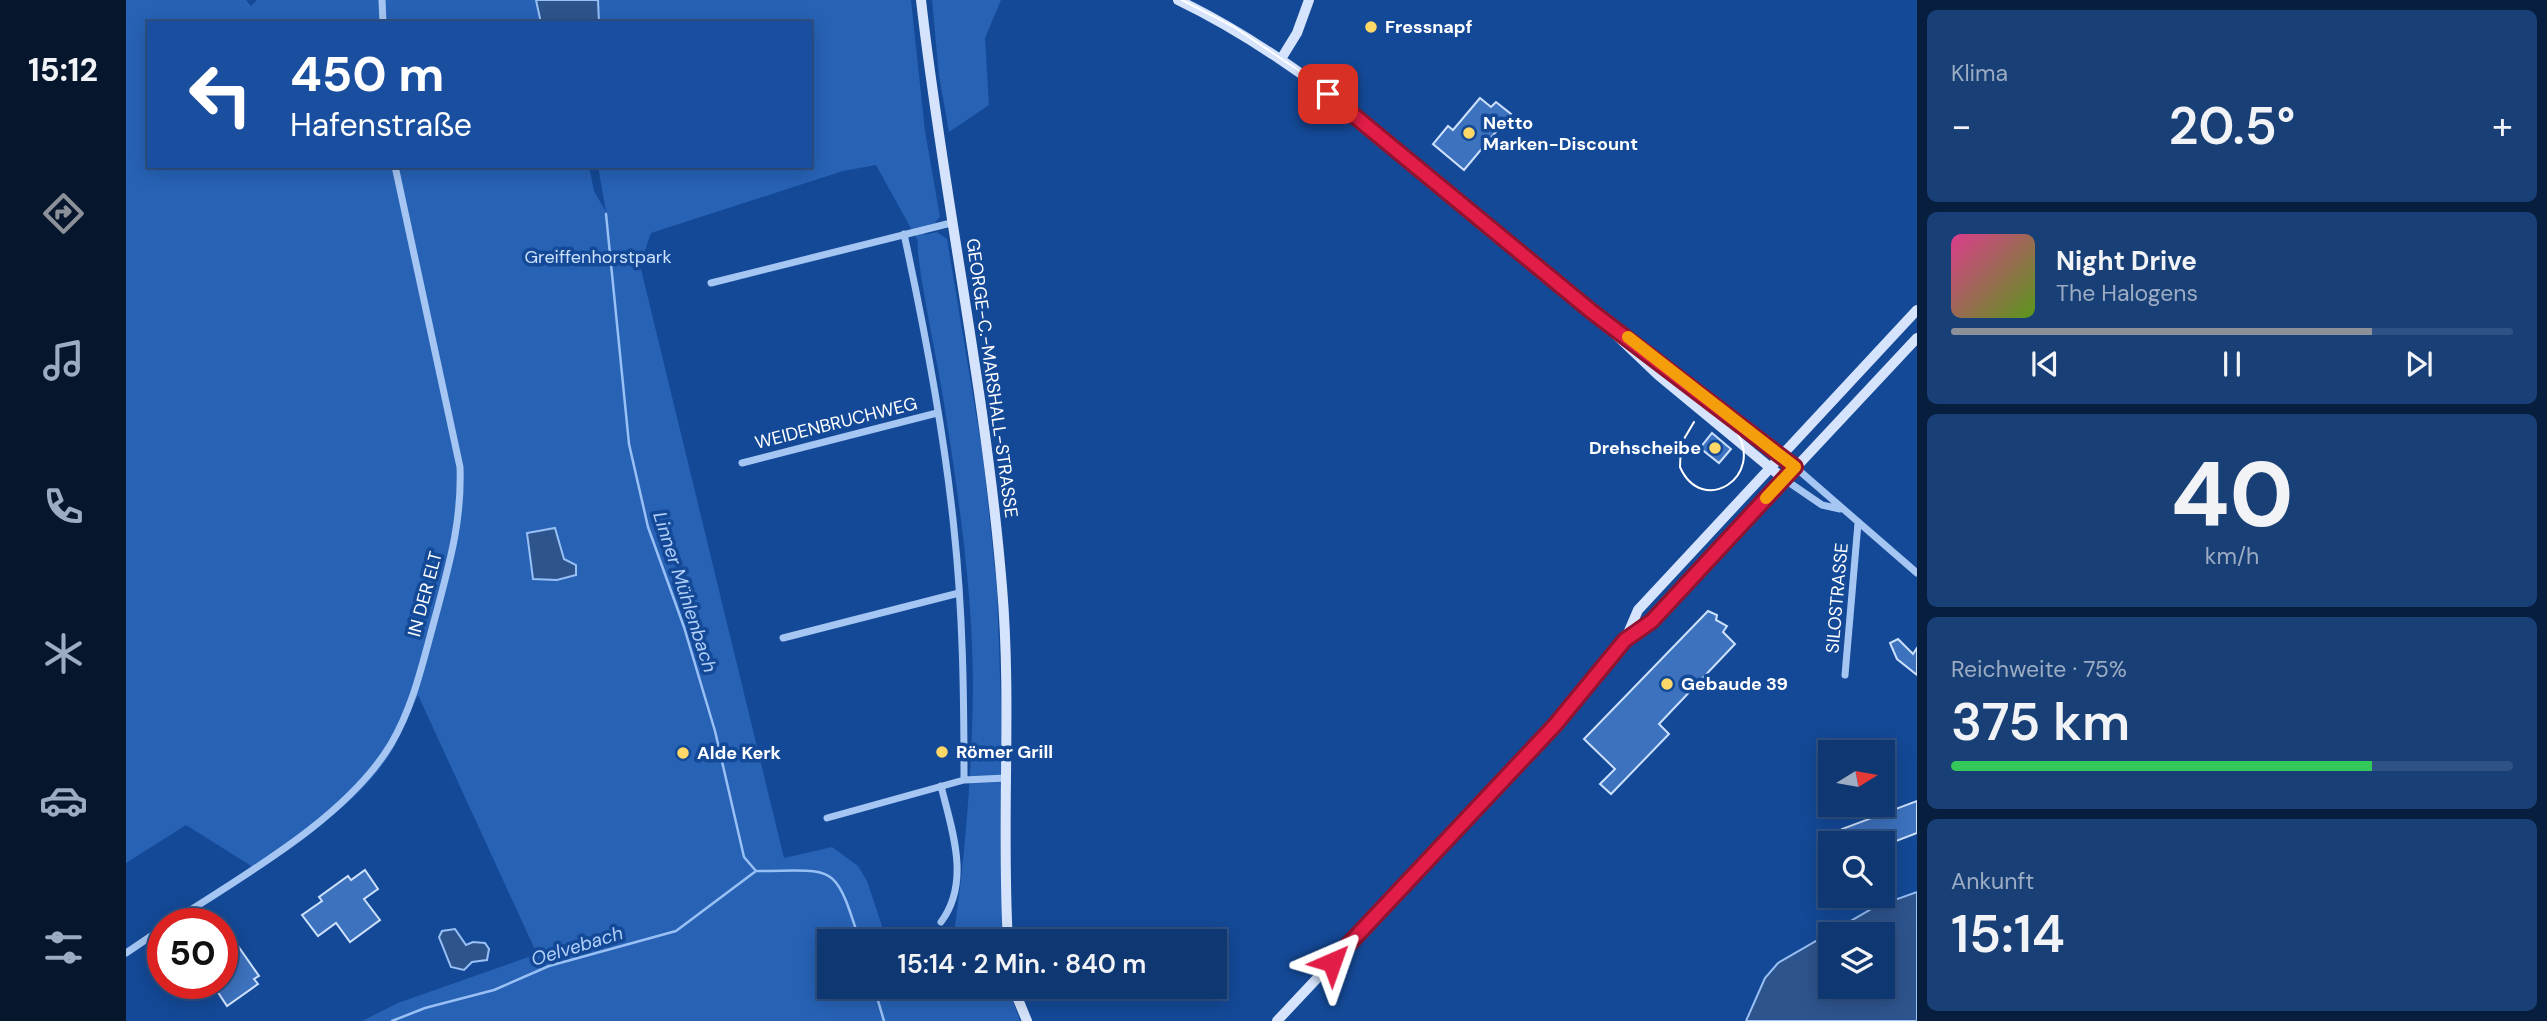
<!DOCTYPE html>
<html lang="de">
<meta charset="utf-8">
<style>
:root{--surface:#0f3771;--page:#183f76;--text:#f1f3f6;--muted:#9bacc3;--line:#2f5184;--accent:#8c9099}
body{margin:0;font-family:"DM Sans",sans-serif;background:var(--page);color:var(--text);height:100vh;display:flex;flex-direction:column;font-size:26px;white-space:nowrap}
*{box-sizing:border-box;margin:0}
p{font-size:23px;color:var(--muted)}
.icon{flex:none;width:38px;height:38px;fill:none;stroke:currentColor;stroke-width:2;stroke-linecap:round;stroke-linejoin:round}
.map{position:relative;flex:1;overflow:hidden}
.sheet{display:flex;flex-direction:column;gap:10px;padding:10px;background:#081e3e;width:630px}
.sheet>*{flex:none}
.hud{position:absolute;left:21px;top:21px;width:665px;height:147px;border-radius:0px;box-shadow:0 4px 18px #0003,0 0 0 2px var(--line);background:#1a4fa0;color:#fff;overflow:hidden}
.needle{width:46px;rotate:79deg}
.controls{position:absolute;left:1692px;top:740px;display:grid;gap:14px}
.controls a{display:grid;place-items:center;width:77px;height:77px;border-radius:0px;background:var(--surface);box-shadow:0 4px 18px #0003,0 0 0 2px var(--line);font-size:35px}
.speed{position:absolute;left:21px;top:908px;display:flex;gap:14px;font-size:35px;font-weight:700;text-align:center}
.speed>*{display:grid;place-content:center;width:91px;height:91px;border-radius:50%;background:var(--surface);box-shadow:0 4px 18px #0003,0 0 0 2px var(--line);line-height:1}
.speed .limit{border:10px solid #d22;background:#fff;color:#111}
.pin{position:absolute;display:grid;place-items:center;width:60px;height:60px;color:#fff;margin:-30px;border-radius:14px;box-shadow:0 4px 10px #0006}
.me{position:absolute;width:77px;margin:-38px;rotate:43deg;stroke-linejoin:round;filter:drop-shadow(0 0 5px #0008)}
.turn{display:flex;align-items:center;gap:24px;height:147px;padding:0 28px;font-size:32px}
.turn .icon{width:91px;height:91px;stroke-width:2.5}
.turn b{display:block;font-size:49px;line-height:60px}
.big{font-size:52px;font-weight:600;line-height:1.1}
.sheet .card{flex:1;display:flex;flex-direction:column;justify-content:center;gap:10px;min-width:0;padding:0 24px;border-radius:10px;background:var(--page)}
.sheet .dial{align-items:center;gap:0}
.dial b{font-size:91px;line-height:1}
.song{display:flex;align-items:center;gap:21px}
.cover{width:84px;height:84px;border-radius:10px;background:linear-gradient(135deg,hsl(330 70% 55%),hsl(90 70% 35%))}
.played{height:7px;border-radius:4px;background:linear-gradient(90deg,var(--accent) 75%,var(--line) 75%)}
.keys{display:flex;justify-content:space-around;direction:ltr}
.heat{display:flex;justify-content:space-between;align-items:center;font-size:38px;direction:ltr}
.charge{height:10px;border-radius:5px;background:linear-gradient(90deg,#34c759 75%,var(--line) 0)}
.trip{position:absolute;left:691px;top:929px;width:410px;height:70px;border-radius:0px;background:var(--surface);box-shadow:0 4px 18px #0003,0 0 0 2px var(--line);font-weight:600;line-height:70px;text-align:center}
main{display:flex;flex:1;min-height:0}
.tabs{display:flex;flex-direction:column;width:126px;justify-content:space-around;align-items:center;background:#06162d;color:var(--muted)}
.tabs .icon{width:49px;height:49px}
.tabs .selected{color:var(--accent)}
.tabs b{font-size:32px;color:var(--text)}
.map>svg:first-child{display:block}
.green{fill:#2762b5}
.water{fill:#2e548e;stroke:#98c0f5;stroke-width:2;fill-rule:evenodd}
.lines{fill:none;stroke-linecap:round;stroke-linejoin:round}
.stream{stroke:#98c0f5;stroke-width:2.5}
.building{fill:#3d72be;stroke:#cde1fd;stroke-width:2}
.street{stroke:#a5c6f2;stroke-width:7}
.secondary{stroke:#d5e4fc;stroke-width:10}
.tram{stroke:#fff;stroke-width:2}
.route-casing{stroke:#92132f;stroke-width:18}
.route{stroke:#e11d48;stroke-width:12}
.slow{stroke:#f59e0b;stroke-width:12}
.poi-dot{fill:#ffd867;stroke:#144997;stroke-width:2.5}
.labels{text-anchor:middle;dominant-baseline:central;stroke-width:7;stroke-linejoin:round;paint-order:stroke}
.poi-label{font-size:18px;font-weight:bold;fill:#fff;stroke:#144997;text-anchor:start}
.park-label{font-size:18px;fill:#cde1fd;stroke:#144997}
.street-label{font-size:18px;fill:#fff;stroke:#144997}
.water-label{font-size:19px;font-style:italic;fill:#b2d0f9;stroke:#144997}
</style>
<main>
<nav class="tabs">
<b>15:12</b>
<svg class="icon selected" aria-label="directions" viewBox="0 0 24 24"><path d="M12 3l9 9-9 9-9-9zM9 14v-3h6M13 9l2 2-2 2"/></svg>
<svg class="icon" aria-label="music" viewBox="0 0 24 24"><path d="M9 18V5l10-2v13"/><circle cx="6" cy="18" r="3"/><circle cx="16" cy="16" r="3"/></svg>
<svg class="icon" aria-label="phone" viewBox="0 0 24 24"><path d="M5 4h4l2 5-3 2q2 4 5 5l2-3 5 2v4C11 20 4 13 5 4z"/></svg>
<svg class="icon" aria-label="climate" viewBox="0 0 24 24"><path d="M12 3v18M4 7l16 10M4 17L20 7"/></svg>
<svg class="icon" aria-label="car" viewBox="0 0 24 24"><path d="M5 17H2v-5l4-1 3-4h7l3 4 3 1v5h-3M9 17h6M6 11h13"/><circle cx="7" cy="17" r="2"/><circle cx="17" cy="17" r="2"/></svg>
<svg class="icon" aria-label="filters" viewBox="0 0 24 24"><path d="M4 7h16M4 17h16"/><circle cx="9" cy="7" r="2"/><circle cx="15" cy="17" r="2"/></svg>
</nav>
<div class="map">
<svg width="1791" height="1021" viewBox="0 0 1791 1021">
<rect width="100%" height="100%" fill="#144997"/>
<!-- green -->
<path class="green" d="M 0,0 L 120,0 L 125,6 L 131,0 L 410,0 L 415,23 L 23,23 L 23,166 L 463,166 L 468,191 L 480,212 L 472,166 L 684,166 L 684,23 L 473,23 L 472,0 L 785,0 L 799,131 L 814,217 L 798,235 L 811,232 L 821,239 L 857,456 L 871,590 L 875,705 L 876,941 L 827,941 C 839,857 846,773 847,688 C 847,591 832,492 817,397 C 814,374 788,252 792,241 L 750,165 L 717,171 L 525,233 L 514,265 L 658,858 L 706,847 L 732,866 L 741,881 L 761,941 L 704,942 L 704,987 L 776,987 L 778,993 L 806,987 L 882,987 L 894,1021 L 236,1021 L 272,1003 L 411,954 L 292,695 C 284,712 277,731 267,749 C 235,802 180,835 130,869 L 60,825 L 0,863 Z
M 806,0 L 875,0 L 859,38 L 863,105 L 823,132 L 813,76 Z"/>
<!-- water -->
<path class="water" d="M 410,0 L 472,0 L 473,23 L 415,23 Z
M 429,528 L 438,559 L 450,565 L 450,575 L 431,580 L 407,579 L 401,533 Z
M 1791,892 L 1791,1021 L 1620,1021 L 1639,978 L 1652,963 L 1749,907 ZM 1757,934 L 1757,987 L 1704,987 L 1704,934 Z
M 329,929 L 340,945 L 347,942 L 359,943 L 363,949 L 361,960 L 346,962 L 338,970 L 325,967 L 313,937 L 316,931 Z"/>
<g class="lines">
<!-- stream -->
<path class="stream" d="M 480,214 L 503,444 L 522,527 L 558,627 L 589,731 L 618,857 L 630,871 C 710,871 708,860 734,942
M 748,987 L 758,1021
M 266,1021 L 299,1008 L 368,990 L 423,966 L 550,931 L 630,871"/>
</g>
<!-- building -->
<path class="building" d="M 1354,98 L 1365,107 L 1370,102 L 1385,114 L 1338,170 L 1307,144 L 1322,126 L 1327,130 Z
M 1586,433 L 1605,449 L 1593,463 L 1574,448 Z
M 1582,611 L 1591,615 L 1590,620 L 1601,626 L 1597,632 L 1609,644 L 1533,724 L 1543,734 L 1485,794 L 1474,784 L 1489,769 L 1458,739 Z
M 1772,639 L 1787,654 L 1791,648 L 1791,675 L 1771,659 L 1764,643 Z
M 1791,801 L 1791,833 L 1757,846 L 1757,844 L 1721,844 L 1716,829 Z
M 239,870 L 252,889 L 238,899 L 254,920 L 224,942 L 210,923 L 192,936 L 176,915 L 196,901 L 193,897 L 222,876 L 225,880 Z
M 96,923 L 133,976 L 128,979 L 132,984 L 101,1006 L 89,988 L 73,999 L 62,984 L 96,984 Z"/>
<g class="lines">
<!-- street -->
<path class="street" d="M 256,0 L 257,23
M 778,234 C 799,331 818,430 828,529 C 837,613 838,696 838,780
M 585,283 L 825,223
M 616,463 L 811,413
M 1669,467 L 1791,573
M 1658,479 L 1696,505 L 1714,509
M 657,638 L 833,593
M 1719,675 L 1732,523
M 815,786 C 826,830 845,882 815,922
M 701,818 L 838,780 L 880,778
M 43,924 C 116,876 220,819 265,744 C 288,705 297,661 309,618 C 323,565 336,522 334,467 L 269,166
M 0,953 L 37,928"/>
<!-- secondary -->
<path class="secondary" d="M 795,0 C 817,196 860,390 876,587 C 886,705 875,823 882,942
M 1052,0 C 1183,63 1290,166 1401,258 C 1489,330 1581,396 1669,467
M 1155,59 L 1171,33 L 1183,0
M 1487,332 L 1532,375 L 1658,479
M 1500,638 L 1512,610 L 1791,310
M 887,987 L 901,1021
M 1151,1021 L 1429,725 L 1499,640 L 1526,621 L 1791,338"/>
<!-- tram -->
<path class="tram" d="M 1056,0 L 1108,27 L 1190,82 L 1610,431 C 1640,477 1576,517 1554,467 L 1555,444 L 1568,422"/>
</g>
<g class="lines">
<!-- route casing -->
<g class="route-casing">
<path id="route" d="M 1202,94 L 1465,311 L 1669,467 L 1526,621 L 1499,640 L 1429,725 L 1206,962"/>
</g>
<!-- route -->
<use href="#route" class="route"/>
<!-- slow -->
<path class="slow" d="M 1502,337 L 1669,467 L 1640,498"/>
</g>
<!-- markers -->
<g class="poi-dot">
<circle cx="1245" cy="27" r="7"/>
<circle cx="1343" cy="133" r="7"/>
<circle cx="1589" cy="448" r="7"/>
<circle cx="1541" cy="684" r="7"/>
<circle cx="816" cy="752" r="7"/>
<circle cx="557" cy="753" r="7"/>
</g>
<g class="labels">
<!-- poi labels -->
<g class="poi-label">
<text x="1259" y="27">Fressnapf</text>
<text x="1357" y="123">Netto<tspan x="1357" dy="21">Marken-Discount</tspan></text>
<text x="1575" y="448" text-anchor="end">Drehscheibe</text>
<text x="1555" y="684">Gebaude 39</text>
<text x="830" y="752">Römer Grill</text>
<text x="571" y="753">Alde Kerk</text>
</g>
<!-- park labels -->
<g class="park-label">
<text x="472" y="257">Greiffenhorstpark</text>
</g>
<!-- street labels -->
<g class="street-label">
<text transform="translate(866 378) rotate(82)">GEORGE-C.-MARSHALL-STRASSE</text>
<text transform="translate(710 423) rotate(-14)">WEIDENBRUCHWEG</text>
<text transform="translate(299 594) rotate(-75)">IN DER ELT</text>
<text transform="translate(1711 598) rotate(-85)">SILOSTRASSE</text>
</g>
<!-- water labels -->
<g class="water-label">
<text transform="translate(559 592) rotate(72)">Linner Mühlenbach</text>
<text transform="translate(451 946) rotate(-17)">Oelvebach</text>
</g>
</g>
</svg>
<div class="controls">
<a><svg class="needle" viewBox="-14 -14 28 28"><path d="M0-13l5 13h-10z" fill="#e53935"/><path d="M0 13l5-13h-10z" fill="#9bacc3"/></svg></a>
<a><svg class="icon" aria-label="search" viewBox="0 0 24 24"><circle cx="10" cy="10" r="6"/><path d="M15 15l6 6"/></svg></a>
<a><svg class="icon" aria-label="layers" viewBox="0 0 24 24"><path d="M12 4l9 5-9 5-9-5zM3 14l9 5 9-5"/></svg></a>
</div>
<div class="speed"><div class="limit">50</div></div>
<div class="pin" style="left:1202px;top:94px;background:#d93025"><svg class="icon" aria-label="arrive" viewBox="0 0 24 24"><path d="M6 21V4h12l-3 4 3 4H6"/></svg></div>
<svg class="me" style="left:1206px;top:962px" viewBox="-20 -20 40 40"><path d="M0-17L14 15 0 8-14 15z" fill="#e11d48" stroke="#fff" stroke-width="4"/></svg>
<div class="trip">15:14 · 2 Min. · 840 m</div>
<div class="hud">
<div class="turn"><svg class="icon" aria-label="left" viewBox="0 0 24 24"><path d="M17 20v-9H6M10 6l-5 5 5 5"/></svg><div><b>450 m</b>Hafenstraße</div></div>
</div>
</div>
<section class="sheet">
<div class="card"><p>Klima</p>
<div class="heat"><a>−</a><b class="big">20.5°</b><a>+</a></div>
</div>
<div class="card">
<div class="song"><i class="cover"></i><div><b>Night Drive</b><p>The Halogens</p></div></div>
<div class="played"></div>
<div class="keys"><svg class="icon" aria-label="previous" viewBox="0 0 24 24"><path d="M18 5L8 12l10 7zM5 5v14"/></svg><svg class="icon" aria-label="pause" viewBox="0 0 24 24"><path d="M8 5v14M16 5v14"/></svg><svg class="icon" aria-label="next" viewBox="0 0 24 24"><path d="M6 5l10 7-10 7zM19 5v14"/></svg></div>
</div>
<div class="card dial"><b>40</b><p>km/h</p></div>
<div class="card"><p>Reichweite · 75%</p><b class="big">375 km</b><div class="charge"></div></div>
<div class="card"><p>Ankunft</p><b class="big">15:14</b></div>
</section>
</main>
